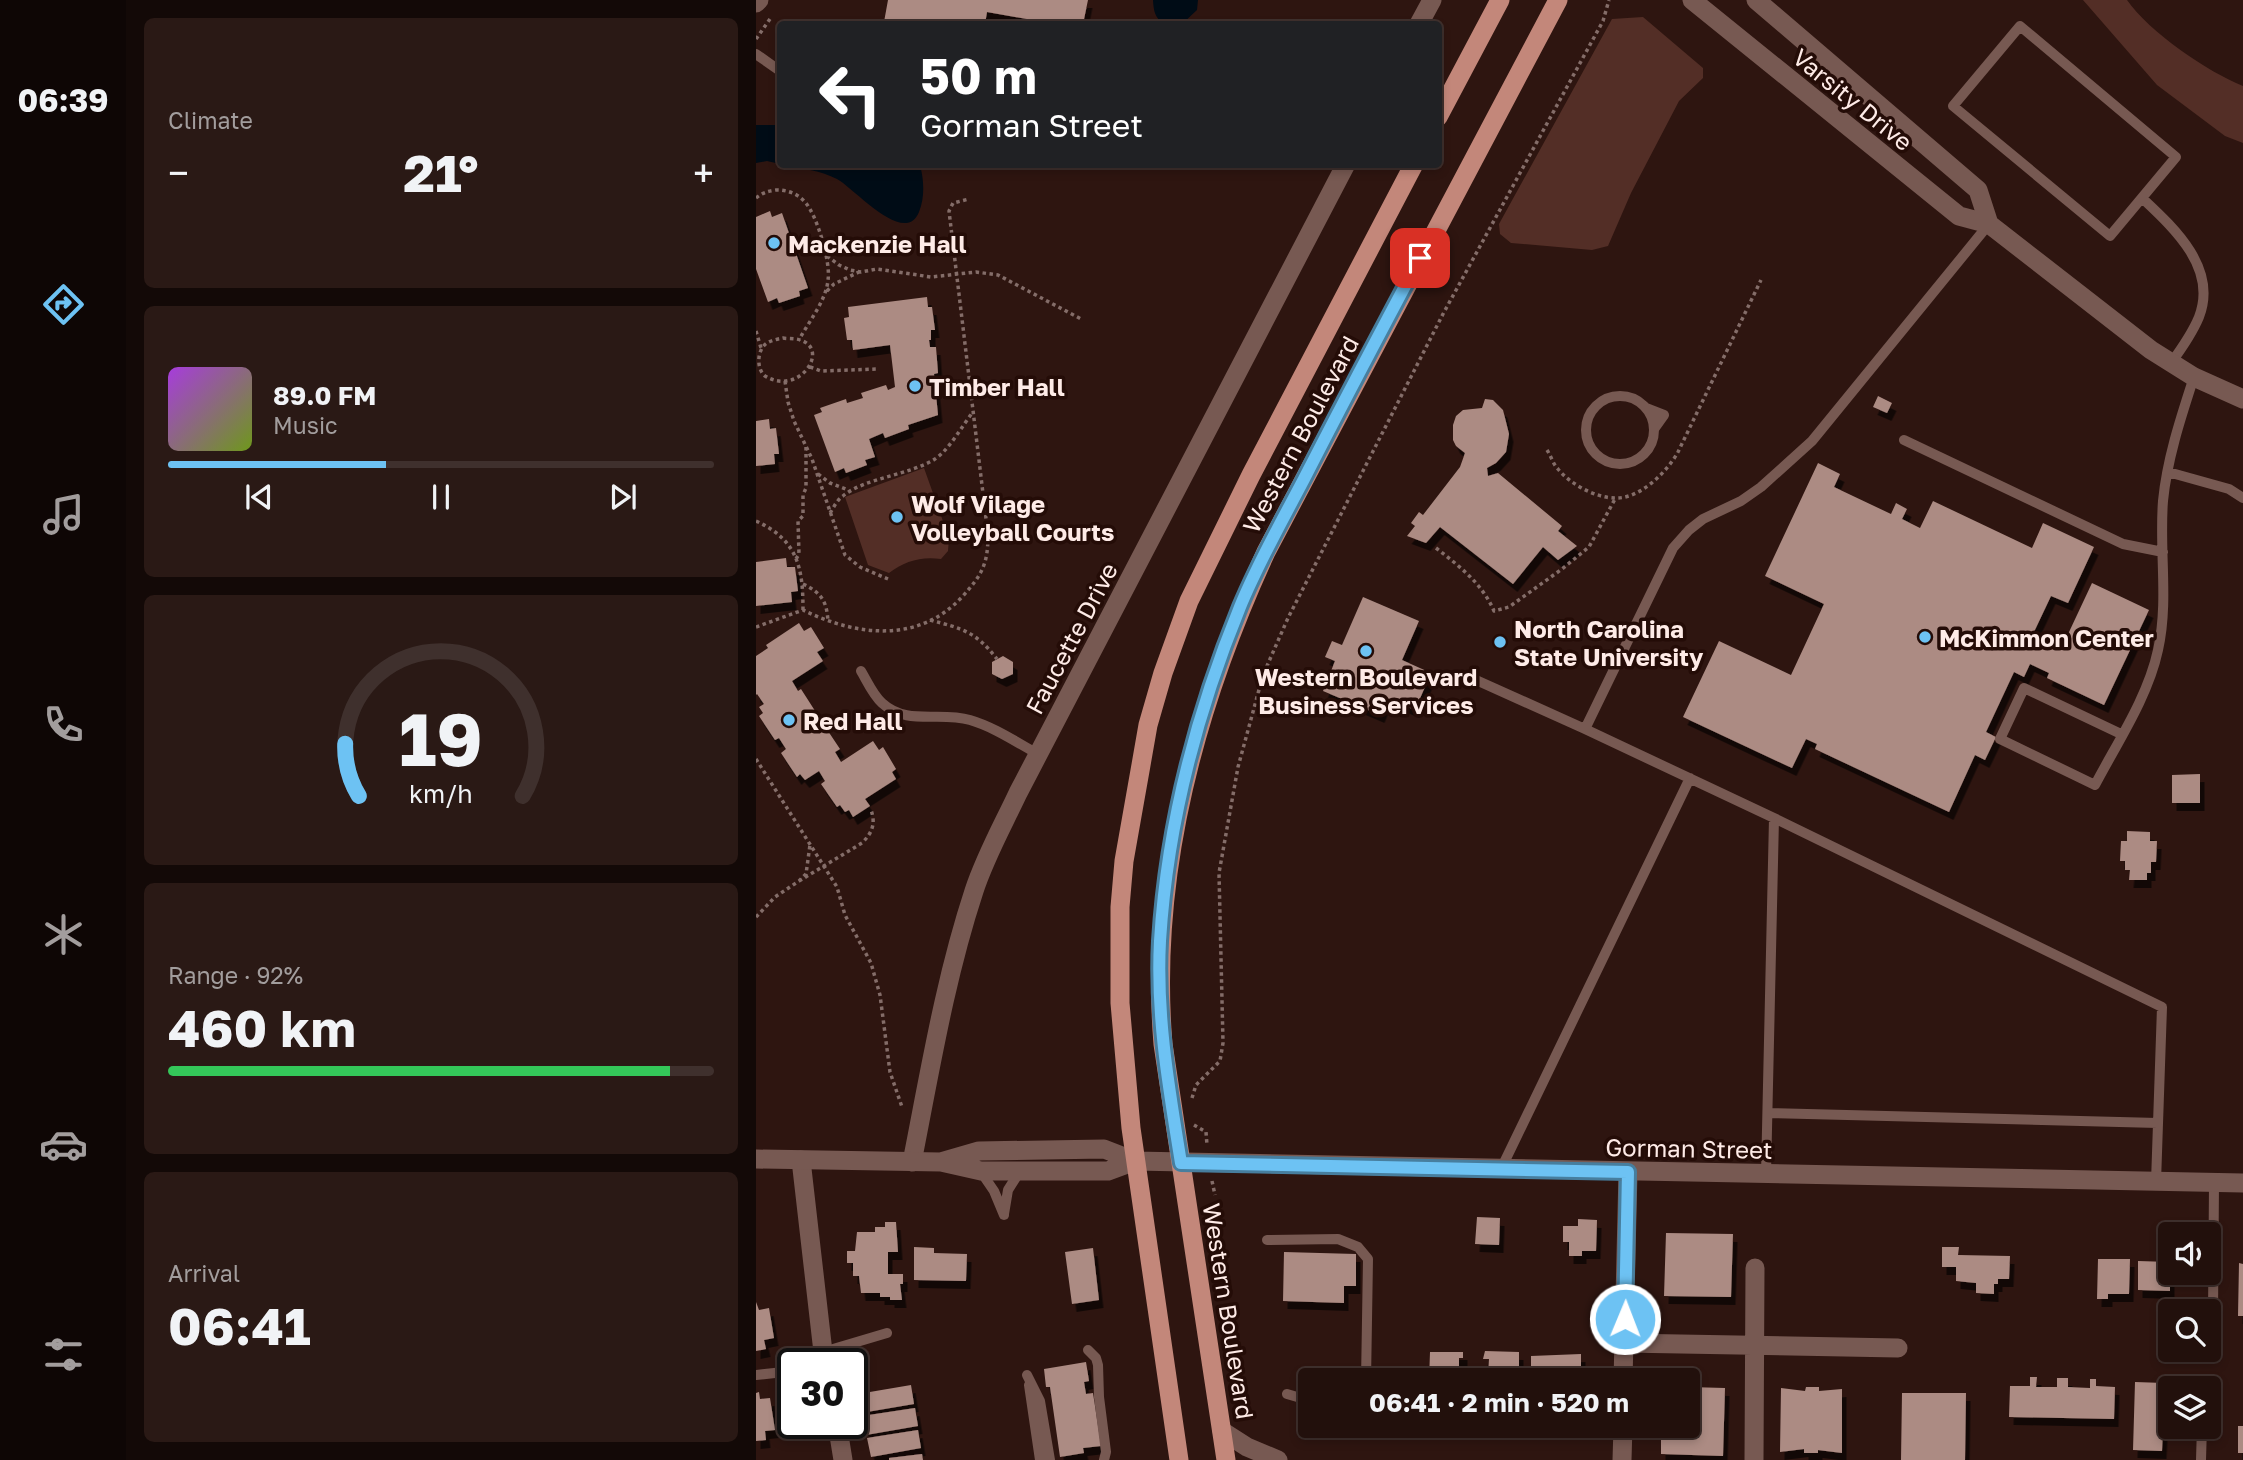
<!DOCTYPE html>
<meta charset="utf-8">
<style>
:root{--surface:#22100c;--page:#2a1915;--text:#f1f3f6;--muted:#a29d9d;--line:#3f302d;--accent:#6dc2f3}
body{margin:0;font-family:"Golos Text",sans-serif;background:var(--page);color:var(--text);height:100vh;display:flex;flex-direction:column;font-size:26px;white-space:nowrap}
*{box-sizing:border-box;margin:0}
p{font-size:23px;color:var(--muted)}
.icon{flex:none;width:38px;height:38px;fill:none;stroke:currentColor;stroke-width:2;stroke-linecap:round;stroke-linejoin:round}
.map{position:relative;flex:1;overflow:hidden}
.details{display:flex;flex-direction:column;gap:18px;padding:18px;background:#130907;width:630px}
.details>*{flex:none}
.top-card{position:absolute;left:21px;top:21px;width:665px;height:147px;border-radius:7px;box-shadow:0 4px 10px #0003,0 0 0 2px var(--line);background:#202124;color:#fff;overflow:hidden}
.buttons{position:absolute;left:1402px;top:1222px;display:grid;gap:14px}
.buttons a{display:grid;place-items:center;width:63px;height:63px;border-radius:7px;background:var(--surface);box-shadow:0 4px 10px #0003,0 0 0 2px var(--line);font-size:35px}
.speed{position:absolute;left:21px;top:1348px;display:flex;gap:14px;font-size:35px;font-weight:700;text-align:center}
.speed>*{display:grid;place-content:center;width:91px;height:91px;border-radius:50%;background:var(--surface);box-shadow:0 4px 10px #0003,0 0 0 2px var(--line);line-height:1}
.speed .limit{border:4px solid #111;border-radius:10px;background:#fff;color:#111}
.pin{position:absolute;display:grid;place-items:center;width:60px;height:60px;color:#fff;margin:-30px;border-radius:14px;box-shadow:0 4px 10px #0006}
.me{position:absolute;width:77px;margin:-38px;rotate:1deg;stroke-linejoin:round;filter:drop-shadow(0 0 5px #0008)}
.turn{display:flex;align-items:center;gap:24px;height:147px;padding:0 28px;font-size:32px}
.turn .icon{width:91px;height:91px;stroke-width:2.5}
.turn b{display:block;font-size:49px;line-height:60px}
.big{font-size:52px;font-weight:700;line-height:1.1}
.details .tile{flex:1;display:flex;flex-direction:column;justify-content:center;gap:10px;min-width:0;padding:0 24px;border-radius:10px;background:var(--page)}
.details .dial{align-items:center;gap:0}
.dial svg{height:182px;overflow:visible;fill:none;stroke:var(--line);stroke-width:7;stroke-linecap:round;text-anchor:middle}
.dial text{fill:var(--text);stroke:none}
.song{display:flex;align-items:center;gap:21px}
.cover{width:84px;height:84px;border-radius:10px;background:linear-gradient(135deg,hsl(280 70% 55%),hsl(80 70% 35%))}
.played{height:7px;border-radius:4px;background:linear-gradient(90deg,var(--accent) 40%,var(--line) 40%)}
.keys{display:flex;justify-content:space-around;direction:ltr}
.heat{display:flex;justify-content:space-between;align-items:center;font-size:38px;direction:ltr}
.charge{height:10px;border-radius:5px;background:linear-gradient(90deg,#34c759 92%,var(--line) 0)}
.trip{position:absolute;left:542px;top:1368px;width:402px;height:70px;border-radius:7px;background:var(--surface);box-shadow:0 4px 10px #0003,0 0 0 2px var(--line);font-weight:700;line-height:70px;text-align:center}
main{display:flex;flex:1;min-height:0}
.tabs{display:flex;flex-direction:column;width:126px;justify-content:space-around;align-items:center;background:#0e0605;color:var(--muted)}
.tabs .icon{width:49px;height:49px}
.tabs .current{color:var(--accent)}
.tabs b{font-size:32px;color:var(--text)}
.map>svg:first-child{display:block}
.green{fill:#532e26}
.water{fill:#000c16}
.building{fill:#ac8b83;filter:url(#shadow)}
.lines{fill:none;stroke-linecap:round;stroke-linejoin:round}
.path{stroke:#846d69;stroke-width:3.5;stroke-dasharray:3.5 3.5;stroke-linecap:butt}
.service{stroke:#775952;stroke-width:10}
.minor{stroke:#775952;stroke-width:19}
.tertiary{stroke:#775952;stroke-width:19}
.secondary{stroke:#775952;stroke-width:19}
.primary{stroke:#c3877a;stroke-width:19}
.route-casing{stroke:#477e9e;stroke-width:18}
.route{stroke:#6dc2f3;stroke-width:12}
.poi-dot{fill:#6dc2f3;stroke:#240c07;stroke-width:2.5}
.labels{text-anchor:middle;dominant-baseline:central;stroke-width:7;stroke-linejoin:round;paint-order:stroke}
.street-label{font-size:24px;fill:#feebe7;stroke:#240c07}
.poi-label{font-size:24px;font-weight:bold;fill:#feebe7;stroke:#240c07;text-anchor:start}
</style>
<main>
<nav class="tabs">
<b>06:39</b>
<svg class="icon current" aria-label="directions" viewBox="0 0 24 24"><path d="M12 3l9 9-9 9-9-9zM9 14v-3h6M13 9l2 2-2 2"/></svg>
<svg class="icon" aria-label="music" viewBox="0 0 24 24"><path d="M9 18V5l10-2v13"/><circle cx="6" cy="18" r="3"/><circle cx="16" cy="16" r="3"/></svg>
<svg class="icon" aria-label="phone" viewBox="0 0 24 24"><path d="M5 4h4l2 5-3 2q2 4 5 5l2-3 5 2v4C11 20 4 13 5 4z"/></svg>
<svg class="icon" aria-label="climate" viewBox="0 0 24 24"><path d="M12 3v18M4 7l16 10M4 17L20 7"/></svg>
<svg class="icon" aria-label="car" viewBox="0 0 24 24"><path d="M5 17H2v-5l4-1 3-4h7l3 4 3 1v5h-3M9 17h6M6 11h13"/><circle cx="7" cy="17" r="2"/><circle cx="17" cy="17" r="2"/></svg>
<svg class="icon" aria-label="filters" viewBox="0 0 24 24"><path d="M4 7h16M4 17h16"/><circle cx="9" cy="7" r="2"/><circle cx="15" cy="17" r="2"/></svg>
</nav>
<section class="details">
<div class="tile"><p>Climate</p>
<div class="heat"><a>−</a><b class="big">21°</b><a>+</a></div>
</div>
<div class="tile">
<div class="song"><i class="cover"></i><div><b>89.0 FM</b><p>Music</p></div></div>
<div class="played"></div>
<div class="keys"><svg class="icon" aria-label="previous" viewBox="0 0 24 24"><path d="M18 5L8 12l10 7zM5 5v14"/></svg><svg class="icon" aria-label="pause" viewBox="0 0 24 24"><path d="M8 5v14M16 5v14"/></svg><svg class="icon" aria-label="next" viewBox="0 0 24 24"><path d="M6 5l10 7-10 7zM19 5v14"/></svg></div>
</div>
<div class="tile dial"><svg viewBox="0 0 100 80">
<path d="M14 69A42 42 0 1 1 86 69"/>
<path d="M14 69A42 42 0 0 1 8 46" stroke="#6dc2f3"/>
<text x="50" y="56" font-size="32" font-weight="700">19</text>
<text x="50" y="72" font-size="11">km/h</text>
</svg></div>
<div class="tile"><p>Range · 92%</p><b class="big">460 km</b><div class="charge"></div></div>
<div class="tile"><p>Arrival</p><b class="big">06:41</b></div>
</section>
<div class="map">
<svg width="1487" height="1460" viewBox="0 0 1487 1460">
<defs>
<filter id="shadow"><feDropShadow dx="4.5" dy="8" stdDeviation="0" flood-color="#0009"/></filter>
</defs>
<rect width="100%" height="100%" fill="#2e1510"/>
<!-- green -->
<path class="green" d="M 1327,0 L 1371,0 C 1393,32 1452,72 1487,86 L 1487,143 L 1469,136 L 1401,85 Z
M 887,17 L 947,68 L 947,78 L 923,101 L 875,193 L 852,246 L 836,250 L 755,243 L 744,234 L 743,224 L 856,19 Z
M 168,468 L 193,538 L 192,551 L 185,559 C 166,556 148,561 133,573 L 112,565 L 89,497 Z"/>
<!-- water -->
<path class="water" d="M 397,0 L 442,0 L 441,10 L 426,24 C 405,24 398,22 397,0 Z
M 0,125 L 24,125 L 24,164 L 11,161 L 0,163 Z
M 29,165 L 164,165 C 168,180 169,197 163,212 C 149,247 99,189 81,179 C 65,171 46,168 29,165 Z"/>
<!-- building -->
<path class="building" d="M 132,0 L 332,0 L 327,24 L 299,24 L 231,12 L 229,24 L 140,24 L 128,22 Z
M 14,211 L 16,217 L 26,213 L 52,288 L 43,291 L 44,296 L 23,303 L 21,298 L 12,302 L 0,269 L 0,217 Z
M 171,297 L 172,307 L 176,307 L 179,330 L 175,330 L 175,340 L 173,340 L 174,347 L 180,347 L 182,373 L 178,374 L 182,415 L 152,425 L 153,429 L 129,438 L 127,433 L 113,439 L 119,457 L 109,460 L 111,465 L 90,473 L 88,468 L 79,472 L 58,415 L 66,412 L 64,408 L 90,399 L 91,403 L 107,398 L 105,393 L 130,385 L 132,390 L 139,387 L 134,345 L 97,350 L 96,340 L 91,340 L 88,318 L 93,317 L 92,307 Z
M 1122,396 L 1136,403 L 1131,413 L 1117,407 Z
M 729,399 L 737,400 L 747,410 L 753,434 L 750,452 L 740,463 L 731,468 L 732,476 L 742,473 L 806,526 L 802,531 L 821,546 L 802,560 L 787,547 L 757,584 L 684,527 L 670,543 L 651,536 L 659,526 L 655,523 L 663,512 L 667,515 L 704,467 L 709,453 L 700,446 L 697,440 L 697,425 L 700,416 L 707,410 L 726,408 Z
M 13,419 L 14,429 L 20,428 L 23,454 L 18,454 L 19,464 L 0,466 L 0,421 Z
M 1062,463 L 1084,474 L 1078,487 L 1135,514 L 1140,503 L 1151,509 L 1146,519 L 1164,528 L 1177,501 L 1276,548 L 1287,523 L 1338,547 L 1312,603 L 1295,596 L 1277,634 L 1306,647 L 1336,583 L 1393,610 L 1348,705 L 1291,678 L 1293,673 L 1274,664 L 1268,677 L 1258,672 L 1230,732 L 1240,737 L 1229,760 L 1219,755 L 1193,812 L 1059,749 L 1061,744 L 1050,739 L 1036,768 L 927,717 L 963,641 L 1035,675 L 1068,604 L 1009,576 Z
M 30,558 L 31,567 L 39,567 L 42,591 L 35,592 L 36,602 L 0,606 L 0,562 Z
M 607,597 L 663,621 L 646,660 L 675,673 L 659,710 L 631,698 L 624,715 L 567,691 L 579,661 L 569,657 L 576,641 L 586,645 Z
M 43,623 L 48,631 L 55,627 L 68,648 L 61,652 L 67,661 L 36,681 L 42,691 L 45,689 L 61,714 L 57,716 L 64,727 L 68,725 L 84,749 L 79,752 L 85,762 L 117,741 L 123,750 L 127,747 L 140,769 L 136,772 L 140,779 L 109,799 L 114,806 L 97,817 L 93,810 L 89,812 L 84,805 L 81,807 L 65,784 L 69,781 L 63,771 L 49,780 L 44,774 L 41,777 L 25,753 L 30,749 L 23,738 L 19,740 L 3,716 L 7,713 L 3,707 L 8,704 L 1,694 L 0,695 L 0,656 L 12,648 L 10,645 Z
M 247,656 L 257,662 L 257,674 L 246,679 L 236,674 L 236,662 Z
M 1444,774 L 1444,803 L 1416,803 L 1416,775 Z
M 1371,831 L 1394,832 L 1394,841 L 1401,841 L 1400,862 L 1395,862 L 1395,873 L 1391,873 L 1391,880 L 1373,880 L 1374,870 L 1369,870 L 1369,861 L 1364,861 L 1365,841 L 1371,841 Z
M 721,1217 L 744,1218 L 743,1245 L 719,1244 Z
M 822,1219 L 841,1220 L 840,1251 L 826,1251 L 826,1256 L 813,1256 L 813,1242 L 807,1242 L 807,1226 L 822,1226 Z
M 129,1222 L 140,1222 L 142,1252 L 132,1252 L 132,1274 L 147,1274 L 147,1284 L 144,1284 L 146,1300 L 134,1300 L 134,1297 L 124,1297 L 124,1293 L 105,1293 L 103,1276 L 97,1276 L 97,1263 L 91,1263 L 91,1251 L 99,1251 L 101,1232 L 119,1232 L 119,1227 L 129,1227 Z
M 910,1233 L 977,1234 L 975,1297 L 908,1296 Z
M 158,1247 L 178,1248 L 178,1253 L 211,1254 L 210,1281 L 158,1280 Z
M 1186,1247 L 1203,1247 L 1202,1255 L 1254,1256 L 1253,1279 L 1242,1279 L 1242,1284 L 1238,1284 L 1238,1294 L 1220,1293 L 1220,1283 L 1200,1281 L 1200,1267 L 1186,1267 Z
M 337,1248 L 343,1300 L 316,1304 L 309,1252 Z
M 528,1252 L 600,1254 L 600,1286 L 588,1286 L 588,1303 L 527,1301 Z
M 1342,1259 L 1374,1259 L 1373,1294 L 1352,1294 L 1352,1299 L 1341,1299 Z
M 1382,1261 L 1414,1262 L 1414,1291 L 1382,1290 Z
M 1483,1263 L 1487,1264 L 1487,1316 L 1482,1316 Z
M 0,1302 L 3,1310 L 13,1308 L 18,1338 L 8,1340 L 10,1349 L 0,1351 Z
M 729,1351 L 763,1352 L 763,1381 L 732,1381 L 733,1359 L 727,1359 Z
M 674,1352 L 707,1352 L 707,1358 L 703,1358 L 703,1381 L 673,1381 Z
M 825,1354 L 825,1381 L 775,1381 L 775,1356 Z
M 330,1362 L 333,1381 L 328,1382 L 330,1394 L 337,1393 L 345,1446 L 327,1448 L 328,1453 L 304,1457 L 294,1387 L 290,1387 L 288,1369 Z
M 1274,1377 L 1281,1377 L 1280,1387 L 1301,1387 L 1301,1378 L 1312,1378 L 1312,1387 L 1334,1388 L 1334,1379 L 1340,1379 L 1340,1386 L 1359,1387 L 1358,1419 L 1253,1417 L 1254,1386 L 1274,1386 Z
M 1379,1382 L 1408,1383 L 1407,1421 L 1414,1421 L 1414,1426 L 1419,1426 L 1419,1430 L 1407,1430 L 1406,1451 L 1377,1450 Z
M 155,1385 L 158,1404 L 105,1413 L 102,1394 Z
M 933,1387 L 969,1388 L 967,1456 L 905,1454 L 905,1426 L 933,1426 Z
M 1050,1387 L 1063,1387 L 1063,1391 L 1086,1389 L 1086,1453 L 1062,1450 L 1062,1453 L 1048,1453 L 1048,1449 L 1024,1452 L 1025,1388 L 1049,1391 Z
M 3,1392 L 4,1399 L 14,1398 L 19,1430 L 9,1431 L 10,1440 L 0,1441 L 0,1393 Z
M 1146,1393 L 1210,1393 L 1209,1460 L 1145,1460 Z
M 159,1408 L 162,1426 L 110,1435 L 106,1416 Z
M 1482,1426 L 1487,1426 L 1487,1453 L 1482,1453 Z
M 162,1430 L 165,1448 L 115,1457 L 111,1438 Z
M 166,1454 L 167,1460 L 133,1460 L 133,1458 Z"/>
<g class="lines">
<!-- path -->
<path class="path" d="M 0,39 L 16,16
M 0,198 C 6,193 12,191 20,190 C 31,190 41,193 49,202 C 61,215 75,263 72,280 C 70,301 53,321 43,340
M 71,256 L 83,265 L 94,270 L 105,272 L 121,269 L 175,277 L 220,272 L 242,275 L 327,320
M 71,291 L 78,284 L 103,272
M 0,331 L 5,348
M 27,338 C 32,339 39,338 44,340 C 75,349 43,397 9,376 C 0,369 1,349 11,343 C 16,340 22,339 27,338 Z
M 54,367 L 65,371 L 122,369
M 29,381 L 32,402 L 38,421 L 56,459 L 89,555 L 104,567 L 132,579
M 791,450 C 795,456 797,464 802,469 C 814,484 840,498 859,498 C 884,499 911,472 922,452 L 1005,280
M 62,474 L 74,483 L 92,490
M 74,513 C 78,507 81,500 87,496 C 108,478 154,475 179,459 C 193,450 206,426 217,412
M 0,521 C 42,540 47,568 47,610
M 680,548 C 703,566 726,583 738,611 L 753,607 L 806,569 L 833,547 L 859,499
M 40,559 L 43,554 L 42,521 L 47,516 L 47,495 L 50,488 L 50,444
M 47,584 C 66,593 71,602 72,622
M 174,620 C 207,629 219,631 241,659
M 0,627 L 47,610 C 100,636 162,644 206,597 C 226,575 232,564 232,535 L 193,211 L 197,203 L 213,199
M 0,759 L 81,887 L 89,915 L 115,963 L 124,995 L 134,1072 L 146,1107
M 43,881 L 106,843 C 116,833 120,824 115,810
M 0,917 L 19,897 L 43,881 L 50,874 L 54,845
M 436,1098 L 440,1085 L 464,1061 L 467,1043 L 463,873 L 482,767 L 507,675 L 532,618 L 687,314 L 847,21 L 853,0
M 438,1125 L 450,1132 L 451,1145
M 456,1181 L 459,1195"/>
<!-- service -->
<path class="service" d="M 1264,26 L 1420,157 L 1354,236 L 1197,106 Z
M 0,54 L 24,71
M 1386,198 C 1418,228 1462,268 1443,317 C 1436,334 1426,348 1415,363
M 1233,224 L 1056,441 L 1005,487 L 985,501 L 947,519 L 933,530 L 917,548 L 829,729 L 1018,818 L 1406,1007 L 1400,1182
M830 430a34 34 0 1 1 68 0a34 34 0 1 1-68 0Z
M 890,408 L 908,415 L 898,429
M 1148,440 L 1367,544 L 1407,552
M 1412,472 L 1473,489 L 1487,498
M 105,671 C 111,681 117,695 126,703 C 151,726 183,711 214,720 C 238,727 260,742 282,754
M 720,680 L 829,729
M 1365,734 L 1268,688 L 1244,739 L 1339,785 C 1361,743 1392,697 1402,650 C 1413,601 1403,551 1407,501 C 1411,459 1425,417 1438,377
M 1012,1113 L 1402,1123
M 745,1169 L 934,778
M 225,1172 L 238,1191 L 248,1215
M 1010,1174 L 1018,818
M 248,1214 L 252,1190 L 264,1171
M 511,1240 L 582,1239 L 602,1247 L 612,1259 L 610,1381
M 1457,1317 L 1458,1183
M 332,1350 L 340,1358 L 342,1365 L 343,1397 L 350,1452 L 348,1460
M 67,1352 L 131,1333
M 0,1375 L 37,1371
M 271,1375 L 284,1401 L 294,1460
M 273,1385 L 284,1460
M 531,1394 L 555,1401
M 1445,1460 L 1446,1426"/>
<!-- minor -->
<path class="minor" d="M 0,3 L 3,0
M 663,24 L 676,0
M 45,1160 L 67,1352 L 72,1363
M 156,1162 C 174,1071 189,979 218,891 C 229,857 247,825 262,793 L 590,164
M 868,1343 L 1142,1348
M 867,1381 L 872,1172
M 81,1423 L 87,1460
M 466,1431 L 491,1447 L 522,1460
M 866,1460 L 867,1426
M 998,1460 L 999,1268"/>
<!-- tertiary -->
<path class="tertiary" d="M 936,0 L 1203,216 L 1233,224 L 1395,350 L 1438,377 L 1487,399
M 1000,0 L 1222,190 L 1233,224"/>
<!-- secondary -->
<path class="secondary" d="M 0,1159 L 185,1162 L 225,1171 L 352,1171 L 379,1161
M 185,1162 L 223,1151 L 348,1149 L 379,1161 L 1487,1183"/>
<!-- primary -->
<path class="primary" d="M 682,117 L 744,0
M 423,1460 L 375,1128 L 364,1003 L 364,907 L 368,861 L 385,765 L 392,725 L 407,673 L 433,601 L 495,475 L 658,164
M 470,1460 L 407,1044 C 393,874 439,706 510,552 L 802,0"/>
</g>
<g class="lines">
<!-- route casing -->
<g class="route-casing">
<path id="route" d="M 664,258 C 625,331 586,405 548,479 C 526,521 502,563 484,607 C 441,712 411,827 404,941 C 400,1016 413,1089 425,1163 L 872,1172 L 869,1319"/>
</g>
<!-- route -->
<use href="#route" class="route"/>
</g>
<!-- markers -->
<g class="poi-dot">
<circle cx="18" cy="243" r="7"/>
<circle cx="159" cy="386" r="7"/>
<circle cx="141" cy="517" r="7"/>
<circle cx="1169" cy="637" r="7"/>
<circle cx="744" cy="642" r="7"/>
<circle cx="610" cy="651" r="7"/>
<circle cx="33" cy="720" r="7"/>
</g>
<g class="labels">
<!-- street labels -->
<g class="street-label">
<text transform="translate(1097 99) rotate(39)">Varsity Drive</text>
<text transform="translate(544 434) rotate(-62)">Western Boulevard</text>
<text transform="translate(315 638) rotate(-62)">Faucette Drive</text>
<text transform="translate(933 1148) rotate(1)">Gorman Street</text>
<text transform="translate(473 1311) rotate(81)">Western Boulevard</text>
</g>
<!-- poi labels -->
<g class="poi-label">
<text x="32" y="243">Mackenzie Hall</text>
<text x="173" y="386">Timber Hall</text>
<text x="155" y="503">Wolf Vilage<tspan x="155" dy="28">Volleyball Courts</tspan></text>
<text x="758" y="628">North Carolina<tspan x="758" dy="28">State University</tspan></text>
<text x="1183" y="637">McKimmon Center</text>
<text x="610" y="676" text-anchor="middle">Western Boulevard<tspan x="610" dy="28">Business Services</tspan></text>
<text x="47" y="720">Red Hall</text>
</g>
</g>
</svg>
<div class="buttons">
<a><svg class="icon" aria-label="sound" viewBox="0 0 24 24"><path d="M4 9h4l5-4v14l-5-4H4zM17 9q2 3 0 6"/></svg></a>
<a><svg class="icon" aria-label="search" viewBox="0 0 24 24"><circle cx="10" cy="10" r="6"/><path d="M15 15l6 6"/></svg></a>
<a><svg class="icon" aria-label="layers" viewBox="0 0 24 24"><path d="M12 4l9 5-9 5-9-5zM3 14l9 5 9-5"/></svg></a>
</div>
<div class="speed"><div class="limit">30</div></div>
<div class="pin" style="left:664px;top:258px;background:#d93025"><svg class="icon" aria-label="arrive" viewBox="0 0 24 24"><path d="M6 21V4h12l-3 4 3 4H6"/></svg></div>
<svg class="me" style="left:869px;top:1319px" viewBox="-20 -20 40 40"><circle r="17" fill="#6dc2f3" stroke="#fff" stroke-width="3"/><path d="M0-11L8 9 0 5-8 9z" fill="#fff"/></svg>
<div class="trip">06:41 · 2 min · 520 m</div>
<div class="top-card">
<div class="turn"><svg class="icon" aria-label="left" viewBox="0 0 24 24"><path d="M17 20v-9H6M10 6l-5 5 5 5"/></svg><div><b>50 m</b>Gorman Street</div></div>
</div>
</div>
</main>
